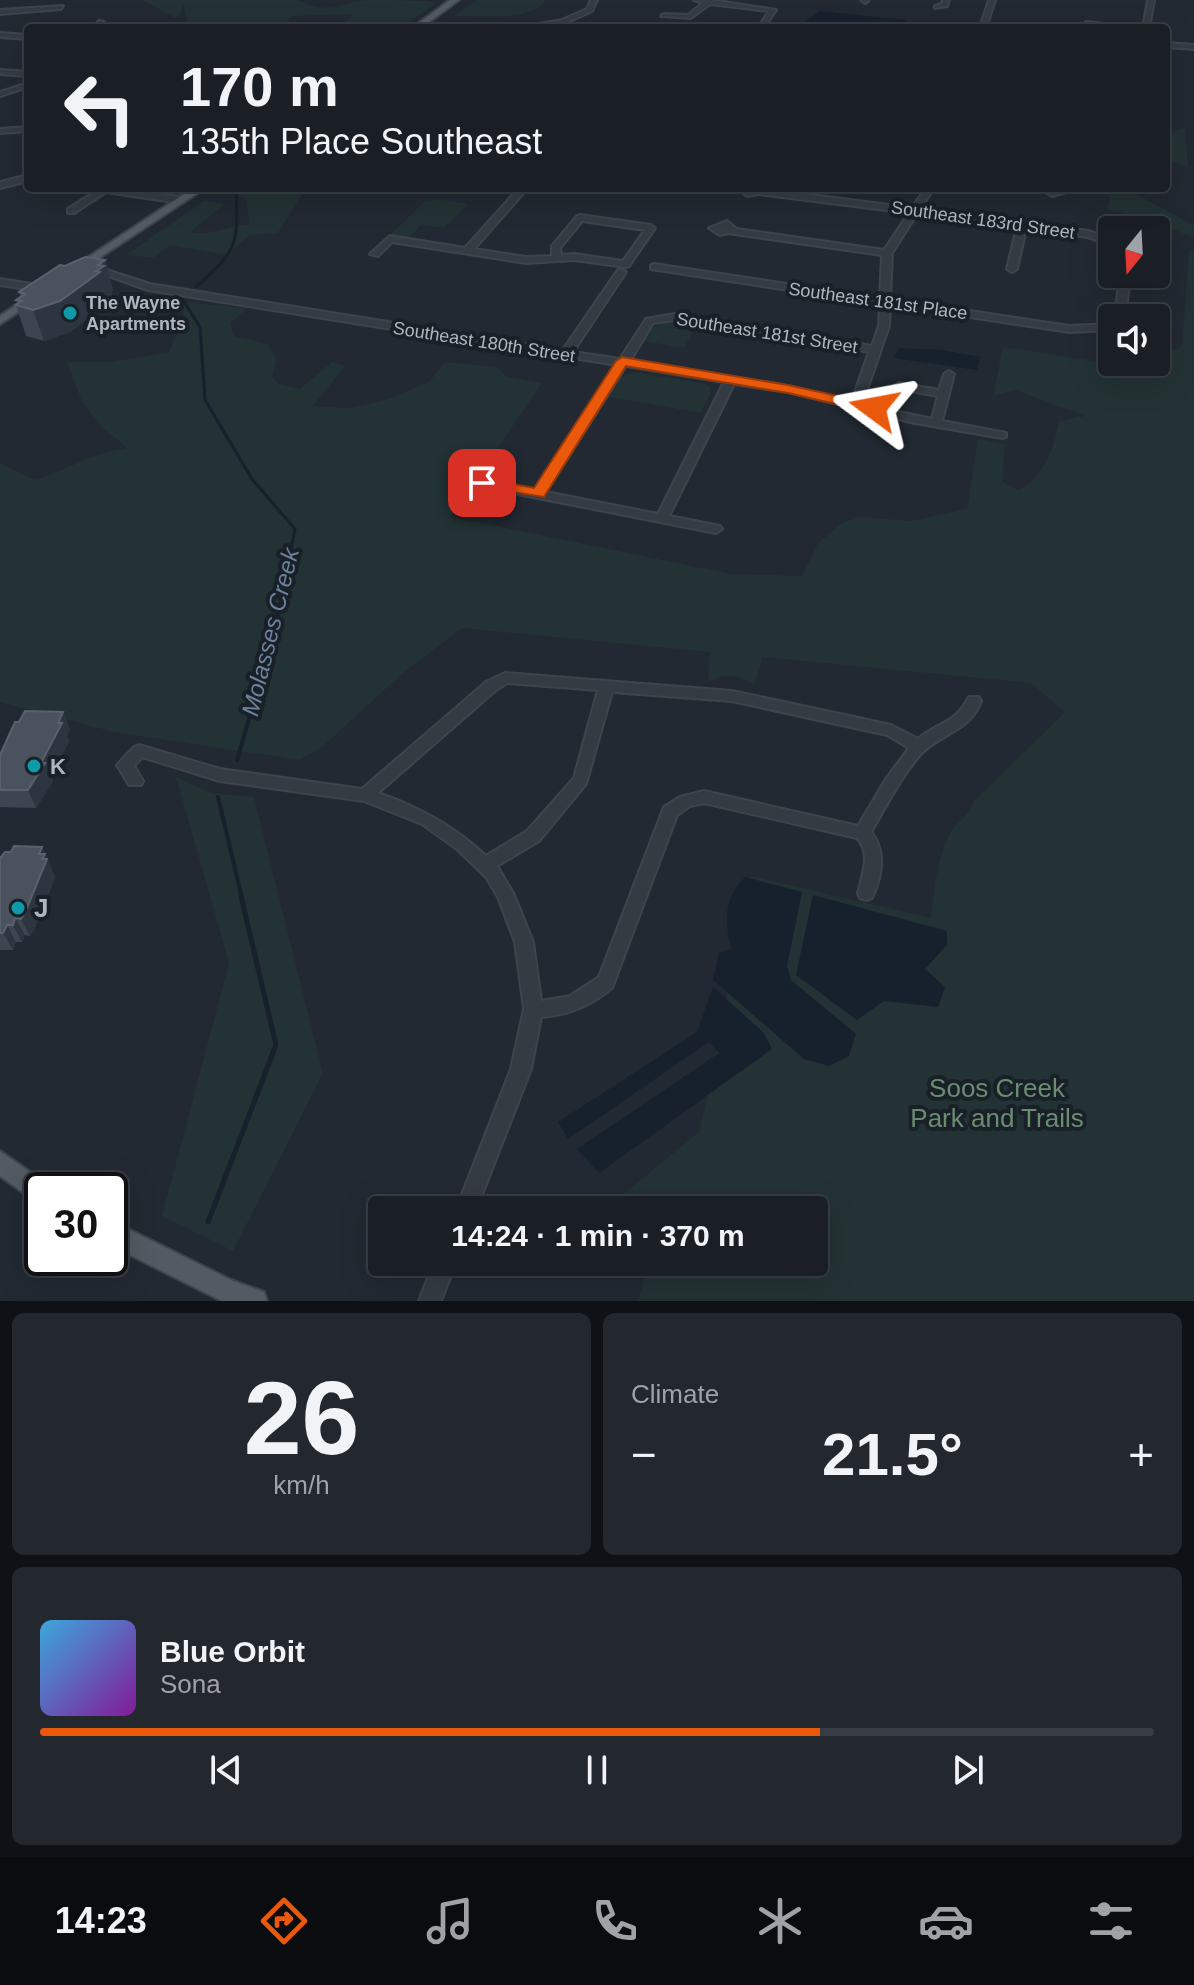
<!DOCTYPE html>
<meta charset="utf-8">
<style>
:root{--surface:#1a1f26;--page:#23272e;--text:#f1f3f6;--muted:#9fa2a7;--line:#383d43;--accent:#ea580c}
body{margin:0;font-family:Arial,sans-serif;background:var(--page);color:var(--text);height:100vh;display:flex;flex-direction:column;font-size:30px;white-space:nowrap}
*{box-sizing:border-box;margin:0}
p{font-size:26px;color:var(--muted)}
.icon{flex:none;width:44px;height:44px;fill:none;stroke:currentColor;stroke-width:2;stroke-linecap:round;stroke-linejoin:round}
.map{position:relative;height:1301px;overflow:hidden}
.drawer{display:flex;flex-direction:column;gap:12px;padding:12px;background:#0e1115;flex:1}
.drawer>*{flex:none}
.hud{position:absolute;left:24px;top:24px;width:1146px;height:168px;border-radius:8px;box-shadow:0 8px 32px #0002,0 0 0 2px var(--line);background:#1a1f26;color:var(--text);overflow:hidden}
.needle{width:52px;rotate:198deg}
.fabs{position:absolute;left:1098px;top:216px;display:grid;gap:16px}
.fabs a{display:grid;place-items:center;width:72px;height:72px;border-radius:8px;background:var(--surface);box-shadow:0 8px 32px #0002,0 0 0 2px var(--line);font-size:40px}
.speed{position:absolute;left:24px;top:1172px;display:flex;gap:16px;font-size:40px;font-weight:700;text-align:center}
.speed>*{display:grid;place-content:center;width:104px;height:104px;border-radius:50%;background:var(--surface);box-shadow:0 8px 32px #0002,0 0 0 2px var(--line);line-height:1}
.speed .limit{border:4px solid #111;border-radius:12px;background:#fff;color:#111}
.pin{position:absolute;display:grid;place-items:center;width:68px;height:68px;color:#fff;margin:-34px;border-radius:16px;box-shadow:0 4px 12px #0006}
.me{position:absolute;width:88px;margin:-44px;rotate:283deg;stroke-linejoin:round;filter:drop-shadow(0 0 6px #0008)}
.turn{display:flex;align-items:center;gap:28px;height:168px;padding:0 24px;font-size:36px}
.turn .icon{width:104px;height:104px;stroke-width:2.5}
.turn b{display:block;font-size:56px;line-height:68px}
.big{font-size:60px;font-weight:700;line-height:1.1}
.drawer .card{flex:1;display:flex;flex-direction:column;justify-content:center;gap:12px;min-width:0;padding:0 28px;border-radius:12px;background:var(--page)}
.drawer .dial{align-items:center;gap:0}
.dial b{font-size:104px;line-height:1}
.song{display:flex;align-items:center;gap:24px}
.cover{width:96px;height:96px;border-radius:12px;background:linear-gradient(135deg,hsl(200 70% 55%),hsl(290 70% 35%))}
.played{height:8px;border-radius:4px;background:linear-gradient(90deg,var(--accent) 70%,var(--line) 70%)}
.keys{display:flex;justify-content:space-around;direction:ltr}
.heat{display:flex;justify-content:space-between;align-items:center;font-size:44px;direction:ltr}
.drawer .tiles{flex:1;display:grid;gap:12px;grid-template-columns:1fr 1fr}
.card:last-child{grid-column:span 2}
.trip{position:absolute;left:368px;top:1196px;width:460px;height:80px;border-radius:8px;background:var(--surface);box-shadow:0 8px 32px #0002,0 0 0 2px var(--line);font-weight:700;line-height:80px;text-align:center}
.menu{display:flex;height:128px;justify-content:space-around;align-items:center;background:#0a0c0f;color:var(--muted)}
.menu .icon{width:56px;height:56px}
.menu .current{color:var(--accent)}
.menu b{font-size:36px;color:var(--text)}
.map>svg:first-child{display:block}
.green{fill:#233234}
.water{fill:#17212e}
.lines{fill:none;stroke-linecap:round;stroke-linejoin:round}
.stream-far2{stroke:#17212e;stroke-width:3}
.stream-far1{stroke:#17212e;stroke-width:4}
.stream{stroke:#17212e;stroke-width:5}
.minor-casing{stroke:#3e444d;stroke-width:4}
.major-casing{stroke:#3e444d;stroke-width:4}
.minor{fill:#343b43;fill-rule:evenodd}
.major{fill:#525a63;fill-rule:evenodd}
.wall{fill:#3d4551}
.shaded-wall{fill:#2d3540}
.building{fill:#49525d;stroke:#59616d;stroke-width:2}
.route{fill:#ea580c;stroke:#983908;stroke-width:2}
.culture-dot{fill:#0f9aa8;stroke:#1a2028;stroke-width:3}
.labels{text-anchor:middle;dominant-baseline:central;stroke-width:8;stroke-linejoin:round;paint-order:stroke}
.far-street-label{font-size:18px;fill:#afb6c0;stroke:#1a2028}
.far-poi-label{font-size:18px;font-weight:bold;fill:#afb6c0;stroke:#1a2028;text-anchor:start}
.poi-label{font-size:22px;font-weight:bold;fill:#afb6c0;stroke:#1a2028;text-anchor:start}
.water-label{font-size:24px;font-style:italic;fill:#6c819b;stroke:#1a2028}
.near-poi-label{font-size:26px;font-weight:bold;fill:#afb6c0;stroke:#1a2028;text-anchor:start}
.near-park-label{font-size:26px;fill:#6a8d71;stroke:#1a2028}
</style>
<div class="map">
<svg width="1194" height="1301" viewBox="0 0 1194 1301">
<rect width="100%" height="100%" fill="#222932"/>
<!-- green -->
<path class="green" d="M 142,0 L 297,0 C 332,15 334,4 366,0 C 389,0 415,0 438,2 L 405,25 L 343,26 L 353,14 L 292,16 L 280,28 L 188,28 L 183,2 L 181,14 L 176,18 Z
M 477,0 L 546,0 C 531,23 479,15 454,16 Z
M 1185,128 L 1188,168 L 1166,159 L 1166,134 Z
M 223,188 L 306,188 L 278,233 L 250,235 L 226,255 L 170,245 L 153,258 L 126,255 L 204,201 L 225,204 L 190,232 C 210,236 229,226 250,224 L 246,199 Z
M 1105,188 L 1124,188 L 1194,225 L 1194,238 L 1152,220 L 1107,209 L 1110,199 Z
M 439,199 L 468,204 L 444,228 L 421,225 L 409,238 L 390,235 L 425,201 Z
M 1189,251 L 1194,251 L 1194,1301 L 638,1301 L 649,1262 L 814,1262 L 814,1210 L 615,1210 L 609,1206 L 700,1131 L 751,876 L 931,918 C 934,891 937,856 951,832 C 957,821 970,816 973,802 L 1065,712 L 1031,683 L 763,657 L 754,685 C 738,675 725,672 708,682 L 710,652 L 462,628 L 403,673 L 322,747 L 300,760 L 114,732 L 0,702 L 0,463 L 35,480 C 67,470 94,452 127,448 L 103,428 L 82,402 L 67,362 L 110,362 L 169,352 L 181,323 L 185,302 L 248,308 L 230,323 L 234,336 L 268,344 L 276,359 L 272,377 L 279,384 L 300,389 L 332,362 L 345,366 L 313,406 L 348,408 L 383,401 L 429,382 L 445,362 L 497,367 L 506,376 L 542,383 L 451,517 L 731,574 L 802,576 L 818,543 L 842,523 L 860,517 L 910,521 L 967,509 L 978,439 L 1005,444 L 1002,482 L 1019,490 C 1046,474 1053,450 1059,421 L 1085,416 L 1015,390 L 993,396 L 1003,347 L 1141,368 L 1182,346 Z
M 673,321 L 697,325 L 684,348 L 644,341 L 654,327 Z
M 632,372 L 703,383 L 710,387 L 711,392 L 701,413 L 609,397 L 621,377 Z
M 176,777 L 211,793 L 254,797 L 323,1073 L 233,1251 L 162,1216 L 229,963 Z"/>
<!-- water -->
<path class="water" d="M 820,11 L 906,20 L 903,26 L 864,24 L 829,28 L 805,22 Z
M 899,348 L 943,350 L 980,357 L 977,370 L 893,358 Z
M 745,877 L 802,892 L 787,966 L 791,980 L 856,1034 L 849,1056 L 829,1066 L 804,1059 L 713,980 L 719,953 L 731,948 C 724,919 724,899 745,877 Z
M 813,895 L 947,931 L 947,945 L 925,969 L 945,987 L 938,1007 L 884,1001 L 857,1020 L 796,975 Z
M 713,987 L 764,1033 L 772,1049 L 599,1173 L 577,1149 L 719,1053 L 709,1042 L 568,1139 L 558,1122 L 697,1032 Z"/>
<g class="lines">
<!-- stream-far2 -->
<path class="stream-far2" d="M 196,287 C 239,249 238,244 236,188
M 181,297 L 200,327 L 205,400 L 252,479 L 295,529 L 284,584"/>
<!-- stream-far1 -->
<path class="stream-far1" d="M 237,760 L 276,626 L 285,582
M 218,797 L 242,898"/>
<!-- stream -->
<path class="stream" d="M 208,1222 L 276,1045 L 241,896"/>
<!-- minor casing -->
<g class="minor-casing">
<path id="minor" d="M 591,0 L 597,0 L 592,11 L 563,24 L 516,28 L 562,20 L 587,9 Z
M 694,0 L 711,0 L 776,10 L 764,28 L 758,28 L 769,11 L 710,4 L 691,18 L 661,16 L 664,14 L 688,15 L 703,3 Z
M 861,0 L 867,0 L 868,1 L 865,3 Z
M 943,0 L 949,0 L 947,6 L 935,8 L 935,6 L 942,4 Z
M 989,0 L 995,0 L 986,28 L 980,28 Z
M 1148,0 L 1154,0 L 1149,28 L 1143,28 Z
M 63,6 L 61,9 L 0,14 L 0,10 Z
M 99,21 L 104,22 L 99,28 L 92,28 Z
M 421,22 L 447,26 L 450,28 L 419,25 Z
M 1086,22 L 1122,26 L 1125,28 L 1084,25 Z
M 861,26 L 889,26 L 892,28 L 858,28 Z
M 0,33 L 28,35 L 28,39 L 0,37 Z
M 1166,43 L 1194,45 L 1194,49 L 1166,47 Z
M 0,70 L 28,72 L 28,76 L 0,74 Z
M 28,83 L 28,87 L 0,96 L 0,92 Z
M 28,127 L 28,131 L 0,133 L 0,129 Z
M 28,175 L 28,181 L 0,188 L 0,182 Z
M 91,188 L 113,188 L 180,197 L 184,200 L 180,203 L 106,192 L 74,213 L 68,213 L 68,209 L 96,191 Z
M 519,188 L 528,188 L 474,249 L 526,257 L 552,256 L 552,246 L 577,216 L 580,215 L 651,225 L 655,228 L 629,266 L 626,267 L 574,260 L 526,263 L 392,242 L 378,256 L 370,254 L 390,236 L 465,248 ZM 582,221 L 645,230 L 623,261 L 574,254 L 561,255 L 560,248 Z
M 736,188 L 749,190 L 758,188 L 912,208 L 926,188 L 934,188 L 920,209 L 1088,231 L 1112,239 L 1112,245 L 1087,237 L 1026,229 L 1017,269 L 1012,272 L 1007,269 L 1017,227 L 917,214 L 892,253 L 890,299 L 1069,326 L 1112,324 L 1112,330 L 1069,332 L 890,305 L 889,326 L 862,404 L 932,419 L 938,396 L 899,389 L 894,386 L 899,383 L 939,390 L 944,374 L 949,371 L 954,374 L 942,421 L 1006,433 L 1006,437 L 1002,438 L 915,423 L 788,392 L 734,384 L 669,516 L 720,526 L 722,529 L 716,533 L 482,487 L 476,483 L 482,479 L 536,490 L 617,365 L 148,290 L 86,268 L 94,266 L 150,284 L 563,350 L 618,270 L 621,269 L 626,272 L 573,352 L 620,359 L 646,319 L 675,314 L 872,346 L 879,326 L 880,304 L 651,269 L 651,265 L 654,264 L 880,298 L 882,255 L 728,233 L 720,235 L 709,228 L 727,221 L 737,229 L 884,250 L 909,213 L 758,194 L 747,196 ZM 675,320 L 869,352 L 852,401 L 788,386 L 630,361 L 653,323 ZM 626,366 L 724,382 L 658,514 L 546,492 Z
M 1039,188 L 1053,190 L 1065,188 L 1066,192 L 1052,196 Z
M 1120,274 L 1130,274 L 1125,318 L 1115,318 Z
M 0,279 L 44,286 L 49,289 L 44,292 L 0,285 Z
M 505,673 L 732,691 L 891,725 L 918,739 C 939,721 955,725 969,697 L 979,697 L 981,701 C 971,730 942,733 922,753 C 901,776 887,805 871,832 C 887,852 882,876 872,898 L 866,900 L 860,898 L 858,893 C 862,875 872,853 857,838 L 704,803 L 690,806 L 677,815 L 612,988 C 590,1006 569,1015 541,1017 L 531,1069 L 476,1210 L 456,1210 L 511,1069 L 524,1009 L 515,942 L 498,897 L 486,877 L 458,850 L 422,824 L 364,801 L 220,781 L 142,757 L 134,766 L 143,781 L 141,785 L 129,785 L 117,765 L 134,747 L 139,745 L 220,769 L 362,789 L 486,682 ZM 507,683 L 598,690 L 574,778 L 527,831 L 486,856 C 454,826 419,807 378,793 L 496,690 ZM 612,692 L 732,701 L 887,735 L 909,748 L 886,779 L 858,826 L 704,791 L 680,797 L 664,807 L 599,977 L 570,996 L 541,1001 L 533,942 L 514,895 L 497,866 L 539,841 L 586,784 Z
M 434,1262 L 456,1262 L 441,1301 L 419,1301 Z"/>
</g>
<!-- major casing -->
<g class="major-casing">
<path id="major" d="M 450,0 L 459,0 L 421,28 L 412,28 Z
M 193,188 L 205,188 L 78,272 L 69,270 Z
M 31,295 L 41,297 L 0,324 L 0,316 Z
M 0,1151 L 50,1186 L 52,1190 L 42,1190 L 42,1206 L 0,1176 Z
M 110,1220 L 231,1280 L 264,1292 L 267,1301 L 222,1301 L 110,1245 Z"/>
</g>
<!-- minor -->
<use href="#minor" class="minor"/>
<!-- major -->
<use href="#major" class="major"/>
</g>
<!-- wall -->
<path class="wall" d="M 105,260 L 113,290 L 111,292 L 112,296 L 108,299 L 109,302 L 70,332 L 44,341 L 26,336 L 16,305 L 17,304 L 16,300 L 20,296 L 19,292 L 65,266 Z
M 63,712 L 70,729 L 67,736 L 69,741 L 51,776 L 53,781 L 36,808 L 0,807 L 0,755 L 19,722 Z
M 42,847 L 55,877 L 34,930 L 30,936 L 25,935 L 22,942 L 16,942 L 13,950 L 0,950 L 0,858 L 11,852 Z"/>
<!-- shaded-wall -->
<path class="shaded-wall" d="M 105,260 L 113,290 L 111,292 L 112,296 L 108,299 L 109,302 L 70,332 L 44,341 L 33,310 Z
M 63,712 L 70,729 L 67,736 L 69,741 L 51,776 L 53,781 L 36,808 L 28,790 Z
M 42,847 L 55,877 L 34,930 L 30,936 L 21,919 L 39,854 Z
M 15,918 L 25,935 L 22,942 L 13,925 Z
M 7,925 L 16,942 L 13,950 L 3,933 Z"/>
<!-- building -->
<path class="building" d="M 85,257 L 105,260 L 98,265 L 104,266 L 96,271 L 100,272 L 60,301 L 33,310 L 16,305 L 22,301 L 16,300 L 25,294 L 19,292 L 60,265 L 65,266 Z
M 25,711 L 63,712 L 58,723 L 62,723 L 41,763 L 45,763 L 28,790 L 0,790 L 0,755 L 15,722 L 19,722 Z
M 14,846 L 42,847 L 39,854 L 45,854 L 42,859 L 47,859 L 25,913 L 21,919 L 15,918 L 13,925 L 7,925 L 3,933 L 0,933 L 0,858 L 5,852 L 11,852 Z"/>
<!-- route -->
<path class="route" d="M 622,357 L 788,385 L 879,405 L 881,408 L 874,413 L 788,393 L 626,366 L 544,497 L 476,486 L 476,479 L 482,478 L 534,488 L 616,361 Z"/>
<!-- markers -->
<g class="culture-dot">
<circle cx="70" cy="313" r="8"/>
<circle cx="34" cy="766" r="8"/>
<circle cx="18" cy="908" r="8"/>
</g>
<g class="labels">
<!-- far-street labels -->
<g class="far-street-label">
<text transform="translate(983 220) rotate(8)">Southeast 183rd Street</text>
<text transform="translate(878 301) rotate(8)">Southeast 181st Place</text>
<text transform="translate(767 333) rotate(9)">Southeast 181st Street</text>
<text transform="translate(484 342) rotate(9)">Southeast 180th Street</text>
</g>
<!-- far-poi labels -->
<g class="far-poi-label">
<text x="86" y="303">The Wayne<tspan x="86" dy="21">Apartments</tspan></text>
</g>
<!-- poi labels -->
<g class="poi-label">
<text x="50" y="766">K</text>
</g>
<!-- water labels -->
<g class="water-label">
<text transform="translate(270 632) rotate(-76)">Molasses Creek</text>
</g>
<!-- near-poi labels -->
<g class="near-poi-label">
<text x="34" y="908">J</text>
</g>
<!-- near-park labels -->
<g class="near-park-label">
<text x="997" y="1088">Soos Creek<tspan x="997" dy="30">Park and Trails</tspan></text>
</g>
</g>
</svg>
<div class="fabs">
<a><svg class="needle" viewBox="-14 -14 28 28"><path d="M0-13l5 13h-10z" fill="#e53935"/><path d="M0 13l5-13h-10z" fill="#9fa2a7"/></svg></a>
<a><svg class="icon" aria-label="sound" viewBox="0 0 24 24"><path d="M4 9h4l5-4v14l-5-4H4zM17 9q2 3 0 6"/></svg></a>
</div>
<div class="speed"><div class="limit">30</div></div>
<div class="pin" style="left:482px;top:483px;background:#d93025"><svg class="icon" aria-label="arrive" viewBox="0 0 24 24"><path d="M6 21V4h12l-3 4 3 4H6"/></svg></div>
<svg class="me" style="left:874px;top:408px" viewBox="-20 -20 40 40"><path d="M0-17L14 15 0 8-14 15z" fill="#ea580c" stroke="#fff" stroke-width="4"/></svg>
<div class="trip">14:24 · 1 min · 370 m</div>
<div class="hud">
<div class="turn"><svg class="icon" aria-label="left" viewBox="0 0 24 24"><path d="M17 20v-9H6M10 6l-5 5 5 5"/></svg><div><b>170 m</b>135th Place Southeast</div></div>
</div>
</div>
<section class="drawer">
<div class="tiles">
<div class="card dial"><b>26</b><p>km/h</p></div>
<div class="card"><p>Climate</p>
<div class="heat"><a>−</a><b class="big">21.5°</b><a>+</a></div>
</div>
<div class="card">
<div class="song"><i class="cover"></i><div><b>Blue Orbit</b><p>Sona</p></div></div>
<div class="played"></div>
<div class="keys"><svg class="icon" aria-label="previous" viewBox="0 0 24 24"><path d="M18 5L8 12l10 7zM5 5v14"/></svg><svg class="icon" aria-label="pause" viewBox="0 0 24 24"><path d="M8 5v14M16 5v14"/></svg><svg class="icon" aria-label="next" viewBox="0 0 24 24"><path d="M6 5l10 7-10 7zM19 5v14"/></svg></div>
</div>
</div>
</section>
<nav class="menu">
<b>14:23</b>
<svg class="icon current" aria-label="directions" viewBox="0 0 24 24"><path d="M12 3l9 9-9 9-9-9zM9 14v-3h6M13 9l2 2-2 2"/></svg>
<svg class="icon" aria-label="music" viewBox="0 0 24 24"><path d="M9 18V5l10-2v13"/><circle cx="6" cy="18" r="3"/><circle cx="16" cy="16" r="3"/></svg>
<svg class="icon" aria-label="phone" viewBox="0 0 24 24"><path d="M5 4h4l2 5-3 2q2 4 5 5l2-3 5 2v4C11 20 4 13 5 4z"/></svg>
<svg class="icon" aria-label="climate" viewBox="0 0 24 24"><path d="M12 3v18M4 7l16 10M4 17L20 7"/></svg>
<svg class="icon" aria-label="car" viewBox="0 0 24 24"><path d="M5 17H2v-5l4-1 3-4h7l3 4 3 1v5h-3M9 17h6M6 11h13"/><circle cx="7" cy="17" r="2"/><circle cx="17" cy="17" r="2"/></svg>
<svg class="icon" aria-label="filters" viewBox="0 0 24 24"><path d="M4 7h16M4 17h16"/><circle cx="9" cy="7" r="2"/><circle cx="15" cy="17" r="2"/></svg>
</nav>
